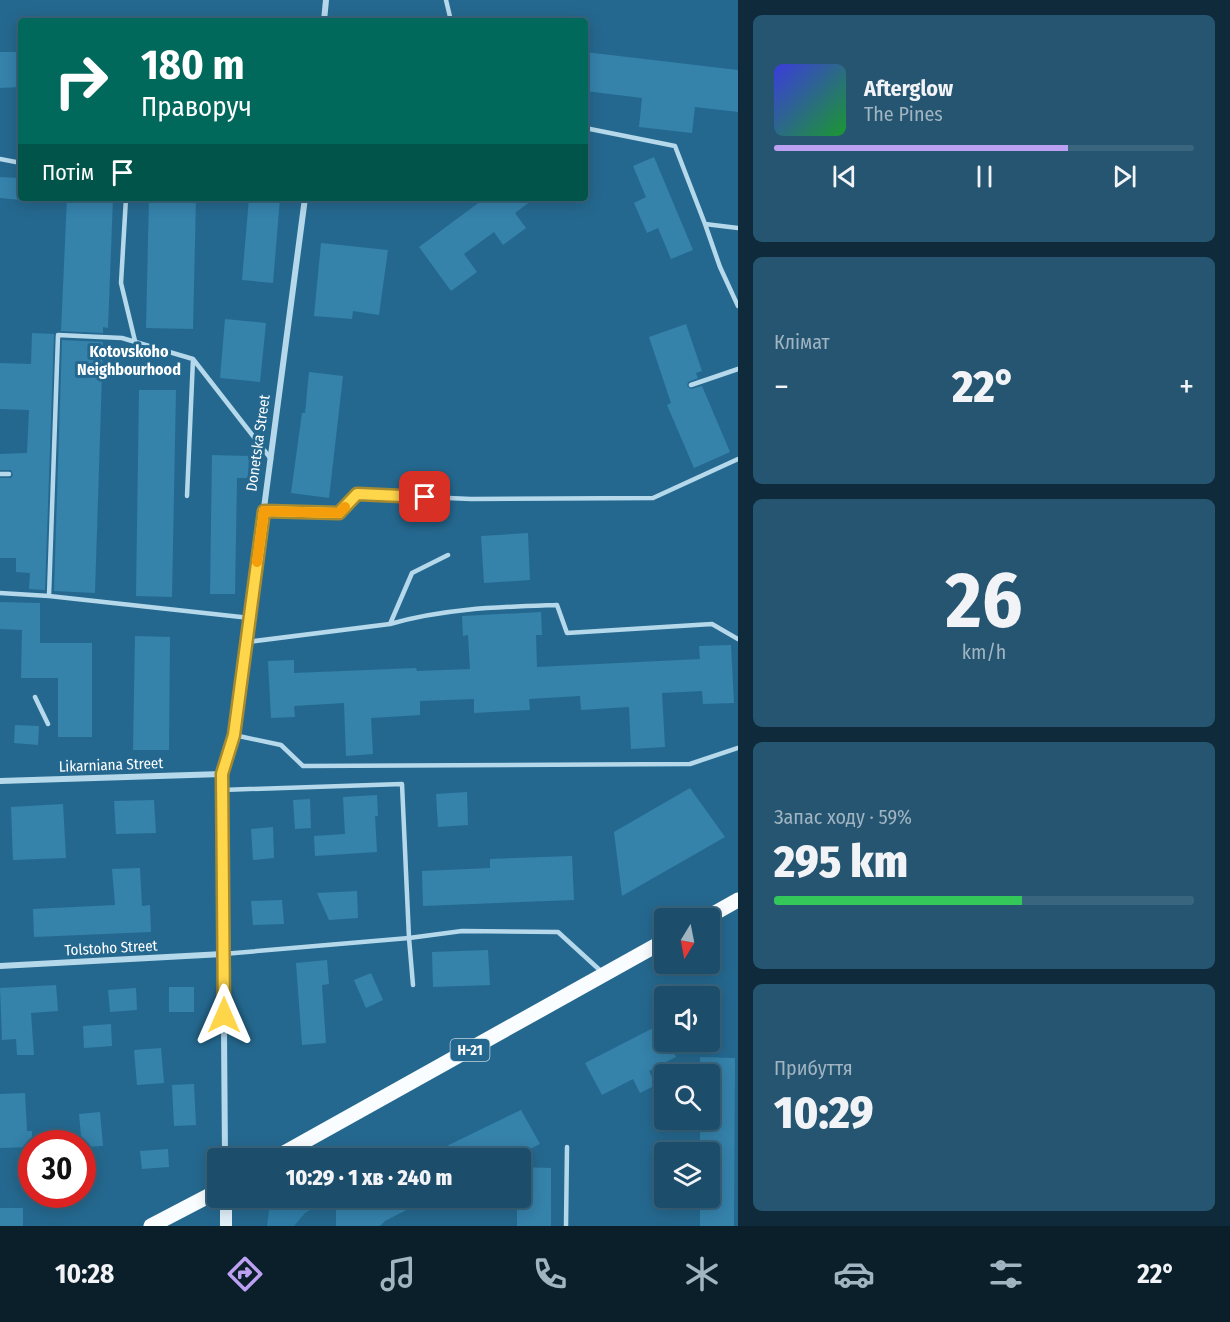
<!DOCTYPE html>
<html lang="uk">
<meta charset="utf-8">
<style>
:root{--surface:#1c4e6b;--page:#255571;--text:#f1f3f6;--muted:#a0b4c1;--line:#3a657e;--accent:#bca0f2}
body{margin:0;font-family:"Fira Sans Condensed",sans-serif;background:var(--page);color:var(--text);height:100vh;display:flex;flex-direction:column;font-size:22px;white-space:nowrap}
*{box-sizing:border-box;margin:0}
p{font-size:20px;color:var(--muted)}
.icon{flex:none;width:33px;height:33px;fill:none;stroke:currentColor;stroke-width:2;stroke-linecap:round;stroke-linejoin:round}
.map{position:relative;flex:1;overflow:hidden}
.drawer{display:flex;flex-direction:column;gap:15px;padding:15px;background:#0f2b3b;width:492px}
.drawer>*{flex:none}
.top-card{position:absolute;left:18px;top:18px;width:570px;height:183px;border-radius:6px;box-shadow:0 3px 15px #0003,0 0 0 2px var(--line);background:#00695c;color:#fff;overflow:hidden}
.needle{width:39px;rotate:190deg}
.tools{position:absolute;left:654px;top:908px;display:grid;gap:12px}
.tools a{display:grid;place-items:center;width:66px;height:66px;border-radius:6px;background:var(--surface);box-shadow:0 3px 15px #0003,0 0 0 2px var(--line);font-size:30px}
.speed{position:absolute;left:18px;top:1130px;display:flex;gap:12px;font-size:30px;font-weight:700;text-align:center}
.speed>*{display:grid;place-content:center;width:78px;height:78px;border-radius:50%;background:var(--surface);box-shadow:0 3px 15px #0003,0 0 0 2px var(--line);line-height:1}
.speed .limit{border:9px solid #d22;background:#fff;color:#111}
.pin{position:absolute;display:grid;place-items:center;width:51px;height:51px;color:#fff;margin:-26px;border-radius:12px;box-shadow:0 3px 9px #0006}
.me{position:absolute;width:66px;margin:-33px;rotate:0deg;stroke-linejoin:round;filter:drop-shadow(0 0 4px #0008)}
.turn{display:flex;align-items:center;gap:21px;height:126px;padding:0 24px;font-size:27px}
.turn .icon{width:78px;height:78px;stroke-width:2.5}
.turn b{display:block;font-size:42px;line-height:51px}
.then{display:flex;align-items:center;height:57px;padding:0 24px;background:#0003;gap:12px;font-size:22px}
.big{font-size:45px;font-weight:800;line-height:1.1}
.drawer .tile{flex:1;display:flex;flex-direction:column;justify-content:center;gap:9px;min-width:0;padding:0 21px;border-radius:9px;background:var(--page)}
.drawer .dial{align-items:center;gap:0}
.dial b{font-size:78px;line-height:1}
.song{display:flex;align-items:center;gap:18px}
.cover{width:72px;height:72px;border-radius:9px;background:linear-gradient(135deg,hsl(240 70% 55%),hsl(130 70% 35%))}
.played{height:6px;border-radius:3px;background:linear-gradient(90deg,var(--accent) 70%,var(--line) 70%)}
.keys{display:flex;justify-content:space-around;direction:ltr}
.heat{display:flex;justify-content:space-between;align-items:center;font-size:33px;direction:ltr}
.charge{height:9px;border-radius:4px;background:linear-gradient(90deg,#34c759 59%,var(--line) 0)}
.trip{position:absolute;left:207px;top:1148px;width:324px;height:60px;border-radius:6px;background:var(--surface);box-shadow:0 3px 15px #0003,0 0 0 2px var(--line);font-weight:800;line-height:60px;text-align:center}
.dock{display:flex;height:96px;justify-content:space-around;align-items:center;background:#0b1f2b;color:var(--muted)}
.dock .icon{width:42px;height:42px}
.dock .current{color:var(--accent)}
.dock b{font-size:27px;color:var(--text)}
main{display:flex;flex:1;min-height:0}
.map>svg:first-child{display:block}
.green{fill:#2f7da7}
.building{fill:#3582ab}
.lines{fill:none;stroke-linecap:round;stroke-linejoin:round}
.service{stroke:#b5d9eb;stroke-width:4.5}
.minor{stroke:#b5d9eb;stroke-width:6}
.secondary{stroke:#e0f0f9;stroke-width:12}
.primary{stroke:#fafdff;stroke-width:15}
.route-casing{stroke:#a68a30;stroke-width:15}
.route{stroke:#ffd54a;stroke-width:10}
.slow{stroke:#f59e0b;stroke-width:10}
.labels{text-anchor:middle;dominant-baseline:central;stroke-width:6;stroke-linejoin:round;paint-order:stroke}
.shield{fill:#25688f;stroke:#bed2dd;stroke-width:1.5}
.shield-label{font-size:14px;font-weight:bold;fill:#fff}
.street-label{font-size:15px;fill:#fff;stroke:#25688f}
.neighbourhood-label{font-size:16px;font-weight:bold;fill:#fff;stroke:#25688f}
</style>
<main>
<div class="map">
<svg width="738" height="1226" viewBox="0 0 738 1226">
<rect width="100%" height="100%" fill="#25688f"/>
<!-- green -->
<path class="green" d="M 274,1197 L 326,1197 L 327,1200 L 305,1213 L 294,1226 L 267,1226 L 269,1210 Z"/>
<!-- building -->
<path class="building" d="M 0,52 L 21,52 L 21,87 L 0,88 Z
M 585,52 L 738,70 L 738,112 L 695,107 L 692,133 L 639,127 L 642,98 L 585,91 Z
M 654,157 L 693,250 L 671,259 L 658,228 L 647,233 L 634,203 L 646,197 L 633,166 Z
M 0,177 L 21,178 L 21,200 L 0,198 Z
M 67,198 L 113,198 L 108,328 L 103,327 L 103,333 L 61,331 Z
M 149,198 L 196,198 L 193,329 L 146,328 Z
M 249,198 L 280,198 L 273,283 L 242,280 Z
M 485,198 L 535,198 L 515,213 L 526,228 L 503,245 L 494,232 L 464,254 L 477,272 L 451,291 L 419,247 Z
M 321,243 L 388,250 L 379,315 L 353,311 L 352,319 L 314,316 Z
M 225,319 L 266,323 L 260,382 L 220,378 Z
M 686,324 L 702,371 L 696,373 L 698,378 L 688,382 L 687,386 L 691,389 L 702,386 L 730,452 L 694,468 L 667,405 L 671,403 L 649,337 Z
M 32,333 L 54,334 L 45,590 L 29,589 L 30,573 L 16,572 L 16,558 L 0,558 L 0,478 L 11,478 L 13,475 L 11,470 L 0,470 L 0,454 L 27,453 L 29,410 L 0,409 L 0,363 L 31,364 Z
M 62,340 L 103,342 L 95,593 L 54,591 Z
M 309,372 L 343,376 L 329,498 L 291,493 L 302,413 L 305,413 Z
M 139,390 L 176,390 L 172,597 L 136,596 Z
M 212,455 L 249,456 L 248,478 L 237,478 L 235,594 L 210,594 Z
M 528,533 L 530,580 L 484,583 L 481,536 Z
M 0,602 L 40,603 L 40,643 L 92,643 L 92,737 L 58,737 L 58,678 L 21,678 L 22,630 L 0,629 Z
M 541,612 L 542,635 L 536,635 L 537,667 L 700,659 L 699,646 L 731,645 L 734,703 L 703,704 L 702,691 L 662,693 L 665,747 L 631,749 L 629,707 L 581,710 L 580,696 L 529,699 L 530,710 L 474,713 L 474,699 L 420,701 L 420,715 L 371,718 L 373,754 L 346,756 L 344,703 L 294,706 L 295,717 L 271,718 L 268,661 L 294,660 L 294,673 L 416,668 L 417,671 L 470,669 L 468,635 L 463,636 L 462,616 Z
M 135,636 L 170,637 L 169,750 L 133,750 Z
M 15,725 L 39,726 L 38,745 L 14,743 Z
M 690,788 L 725,837 L 622,896 L 614,832 Z
M 467,792 L 468,825 L 438,827 L 436,794 Z
M 377,795 L 378,816 L 375,816 L 377,852 L 315,856 L 314,836 L 345,834 L 343,797 Z
M 310,799 L 311,828 L 295,829 L 293,800 Z
M 154,800 L 156,833 L 116,834 L 114,801 Z
M 63,804 L 66,858 L 13,860 L 11,807 Z
M 273,827 L 274,858 L 253,860 L 251,829 Z
M 572,856 L 574,900 L 423,906 L 422,871 L 490,868 L 490,859 Z
M 140,868 L 142,906 L 150,905 L 151,932 L 34,937 L 33,909 L 115,905 L 112,869 Z
M 357,891 L 358,918 L 329,920 L 317,893 Z
M 282,900 L 284,924 L 253,925 L 251,901 Z
M 488,950 L 490,985 L 433,987 L 432,952 Z
M 327,960 L 329,984 L 322,985 L 326,1043 L 302,1045 L 296,963 Z
M 371,973 L 383,1000 L 366,1008 L 354,980 Z
M 56,985 L 58,1011 L 31,1013 L 34,1055 L 17,1055 L 16,1039 L 2,1040 L 0,988 Z
M 169,987 L 194,987 L 194,1012 L 169,1012 Z
M 136,988 L 137,1010 L 110,1012 L 108,990 Z
M 111,1024 L 112,1046 L 84,1048 L 83,1026 Z
M 659,1025 L 664,1035 L 664,1041 L 667,1041 L 676,1057 L 649,1071 L 656,1085 L 640,1093 L 633,1079 L 602,1095 L 585,1063 Z
M 161,1048 L 164,1083 L 137,1085 L 134,1050 Z
M 700,1057 L 735,1058 L 734,1226 L 700,1226 L 700,1197 L 710,1197 L 710,1152 L 700,1152 L 700,1119 L 710,1119 L 710,1074 L 700,1074 Z
M 194,1084 L 196,1125 L 174,1126 L 172,1085 Z
M 25,1093 L 27,1131 L 32,1131 L 32,1147 L 0,1148 L 0,1094 Z
M 521,1110 L 540,1144 L 512,1158 L 422,1158 Z
M 100,1112 L 103,1146 L 82,1147 L 79,1114 Z
M 168,1149 L 169,1167 L 142,1169 L 140,1151 Z
M 520,1167 L 551,1168 L 551,1226 L 517,1226 L 517,1197 L 520,1197 Z
M 349,1197 L 432,1197 L 385,1221 L 380,1226 L 336,1226 L 336,1206 Z
M 0,1208 L 23,1208 L 23,1226 L 0,1226 Z"/>
<g class="lines">
<!-- service -->
<path class="service" d="M 446,0 L 451,21
M 585,128 L 675,146 L 705,224 L 738,228
M 0,159 L 21,163
M 126,198 L 121,283 L 135,341
M 705,224 L 720,267 L 738,306
M 691,385 L 738,369
M 0,474 L 9,474
M 187,496 L 193,359
M 264,511 L 339,513 L 357,494 L 471,499 L 653,498 L 738,459
M 0,593 L 49,596
M 250,618 L 49,596 L 58,335 L 122,338 L 193,359 L 271,459
M 390,624 C 445,608 500,607 557,605 L 567,633 L 712,624 L 738,639
M 247,642 L 390,624 L 412,573 L 448,555
M 35,697 L 48,724
M 234,735 L 281,745 L 303,766 L 690,764 L 738,748
M 222,790 L 402,784 L 409,938 L 413,985
M 223,954 L 409,938 L 462,931 L 558,932 L 603,973
M 566,1226 L 567,1147"/>
<!-- minor -->
<path class="minor" d="M 324,21 L 326,0
M 0,781 L 222,774
M 0,966 L 223,954
M 225,1158 L 222,774 L 234,735 L 305,198"/>
<!-- secondary -->
<path class="secondary" d="M 226,1197 L 226,1226"/>
<!-- primary -->
<path class="primary" d="M 706,918 L 738,900
M 275,1158 L 664,941
M 151,1226 L 218,1191"/>
</g>
<g class="lines">
<!-- route casing -->
<g class="route-casing">
<path id="route" d="M 224,1015 L 222,774 L 234,735 L 264,511 L 339,513 L 357,494 L 425,497"/>
</g>
<!-- route -->
<use href="#route" class="route"/>
<!-- slow -->
<path class="slow" d="M 257,562 L 264,511 L 339,513 L 345,507"/>
</g>
<g class="labels">
<!-- shield labels -->
<rect class="shield" x="450.5" y="1039" width="39" height="22" rx="4.5"/>
<g class="shield-label">
<text x="470" y="1050">Н-21</text>
</g>
<!-- street labels -->
<g class="street-label">
<text transform="translate(258 443) rotate(-82)">Donetska Street</text>
<text transform="translate(111 765) rotate(-2)">Likarniana Street</text>
<text transform="translate(111 948) rotate(-3)">Tolstoho Street</text>
</g>
<!-- neighbourhood labels -->
<g class="neighbourhood-label">
<text x="129" y="351">Kotovskoho<tspan x="129" dy="18">Neighbourhood</tspan></text>
</g>
</g>
</svg>
<div class="tools">
<a><svg class="needle" viewBox="-14 -14 28 28"><path d="M0-13l5 13h-10z" fill="#e53935"/><path d="M0 13l5-13h-10z" fill="#a0b4c1"/></svg></a>
<a><svg class="icon" aria-label="sound" viewBox="0 0 24 24"><path d="M4 9h4l5-4v14l-5-4H4zM17 9q2 3 0 6"/></svg></a>
<a><svg class="icon" aria-label="search" viewBox="0 0 24 24"><circle cx="10" cy="10" r="6"/><path d="M15 15l6 6"/></svg></a>
<a><svg class="icon" aria-label="layers" viewBox="0 0 24 24"><path d="M12 4l9 5-9 5-9-5zM3 14l9 5 9-5"/></svg></a>
</div>
<div class="speed"><div class="limit">30</div></div>
<div class="pin" style="left:425px;top:497px;background:#d93025"><svg class="icon" aria-label="arrive" viewBox="0 0 24 24"><path d="M6 21V4h12l-3 4 3 4H6"/></svg></div>
<svg class="me" style="left:224px;top:1015px" viewBox="-20 -20 40 40"><path d="M0-17L14 15 0 8-14 15z" fill="#ffd54a" stroke="#fff" stroke-width="4"/></svg>
<div class="trip">10:29 · 1 хв · 240 m</div>
<div class="top-card">
<div class="turn"><svg class="icon" aria-label="right" viewBox="0 0 24 24"><path d="M7 20v-9h11M14 6l5 5-5 5"/></svg><div><b>180 m</b>Праворуч</div></div>
<div class="then">Потім<svg class="icon" aria-label="arrive" viewBox="0 0 24 24"><path d="M6 21V4h12l-3 4 3 4H6"/></svg></div>
</div>
</div>
<section class="drawer">
<div class="tile">
<div class="song"><i class="cover"></i><div><b>Afterglow</b><p>The Pines</p></div></div>
<div class="played"></div>
<div class="keys"><svg class="icon" aria-label="previous" viewBox="0 0 24 24"><path d="M18 5L8 12l10 7zM5 5v14"/></svg><svg class="icon" aria-label="pause" viewBox="0 0 24 24"><path d="M8 5v14M16 5v14"/></svg><svg class="icon" aria-label="next" viewBox="0 0 24 24"><path d="M6 5l10 7-10 7zM19 5v14"/></svg></div>
</div>
<div class="tile"><p>Клімат</p>
<div class="heat"><a>−</a><b class="big">22°</b><a>+</a></div>
</div>
<div class="tile dial"><b>26</b><p>km/h</p></div>
<div class="tile"><p>Запас ходу · 59%</p><b class="big">295 km</b><div class="charge"></div></div>
<div class="tile"><p>Прибуття</p><b class="big">10:29</b></div>
</section>
</main>
<nav class="dock">
<b>10:28</b>
<svg class="icon current" aria-label="directions" viewBox="0 0 24 24"><path d="M12 3l9 9-9 9-9-9zM9 14v-3h6M13 9l2 2-2 2"/></svg>
<svg class="icon" aria-label="music" viewBox="0 0 24 24"><path d="M9 18V5l10-2v13"/><circle cx="6" cy="18" r="3"/><circle cx="16" cy="16" r="3"/></svg>
<svg class="icon" aria-label="phone" viewBox="0 0 24 24"><path d="M5 4h4l2 5-3 2q2 4 5 5l2-3 5 2v4C11 20 4 13 5 4z"/></svg>
<svg class="icon" aria-label="climate" viewBox="0 0 24 24"><path d="M12 3v18M4 7l16 10M4 17L20 7"/></svg>
<svg class="icon" aria-label="car" viewBox="0 0 24 24"><path d="M5 17H2v-5l4-1 3-4h7l3 4 3 1v5h-3M9 17h6M6 11h13"/><circle cx="7" cy="17" r="2"/><circle cx="17" cy="17" r="2"/></svg>
<svg class="icon" aria-label="filters" viewBox="0 0 24 24"><path d="M4 7h16M4 17h16"/><circle cx="9" cy="7" r="2"/><circle cx="15" cy="17" r="2"/></svg>
<b>22°</b>
</nav>
